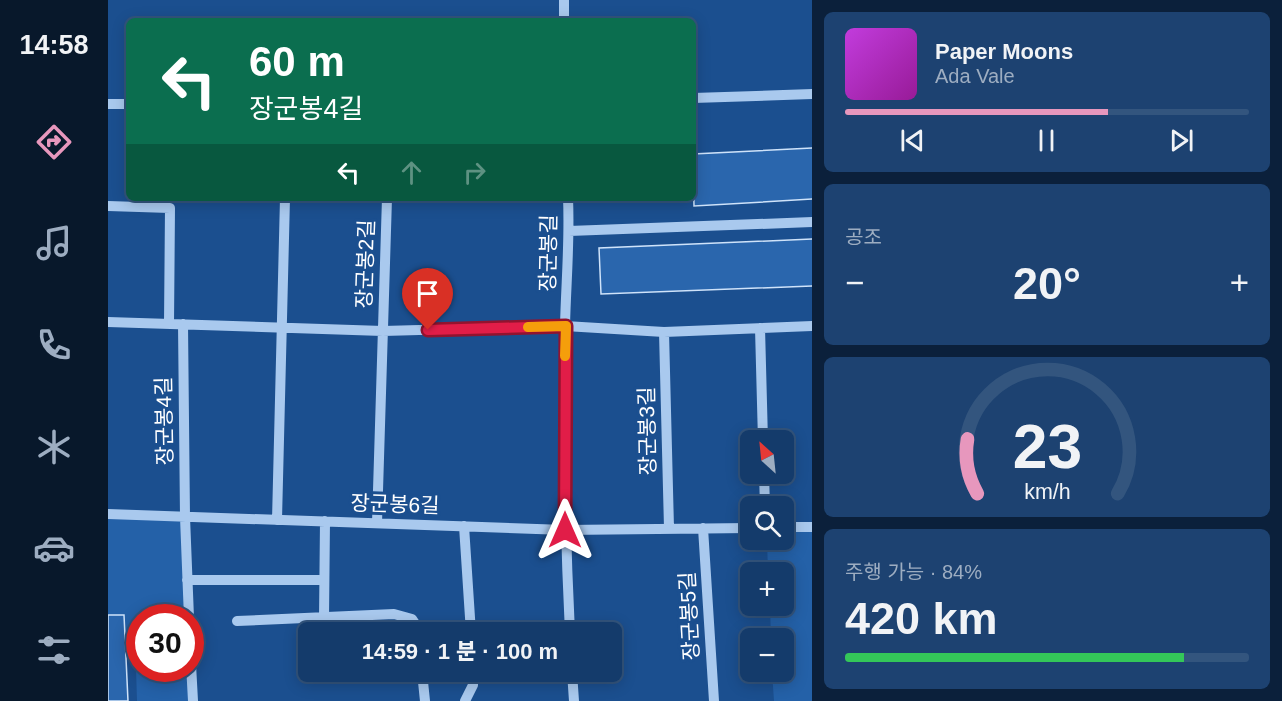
<!DOCTYPE html>
<html lang="ko">
<meta charset="utf-8">
<style>
:root{--surface:#143b6b;--page:#1d4271;--text:#f1f3f6;--muted:#9dadc1;--line:#33557e;--accent:#e797bd}
body{margin:0;font-family:Arial,"Noto Sans KR",sans-serif;background:var(--page);color:var(--text);height:100vh;display:flex;flex-direction:column;font-size:22px;white-space:nowrap}
*{box-sizing:border-box;margin:0}
p{font-size:20px;color:var(--muted)}
.icon{flex:none;width:33px;height:33px;fill:none;stroke:currentColor;stroke-width:2;stroke-linecap:round;stroke-linejoin:round}
.map{position:relative;flex:1;overflow:hidden}
.panel{display:flex;flex-direction:column;gap:12px;padding:12px;background:#0b203b;width:470px}
.panel>*{flex:none}
.top-card{position:absolute;left:18px;top:18px;width:570px;height:183px;border-radius:9px;box-shadow:0 3px 15px #0003,0 0 0 2px var(--line);background:#0b6e4f;color:#fff;overflow:hidden}
.needle{width:39px;rotate:333deg}
.buttons{position:absolute;left:632px;top:430px;display:grid;gap:12px}
.buttons a{display:grid;place-items:center;width:54px;height:54px;border-radius:9px;background:var(--surface);box-shadow:0 3px 15px #0003,0 0 0 2px var(--line);font-size:30px}
.speed{position:absolute;left:18px;top:604px;display:flex;gap:12px;font-size:30px;font-weight:700;text-align:center}
.speed>*{display:grid;place-content:center;width:78px;height:78px;border-radius:50%;background:var(--surface);box-shadow:0 3px 15px #0003,0 0 0 2px var(--line);line-height:1}
.speed .limit{border:9px solid #d22;background:#fff;color:#111}
.pin{position:absolute;display:grid;place-items:center;width:51px;height:51px;color:#fff;margin:-62px -26px;border-radius:50% 50% 50% 0;rotate:-45deg;box-shadow:0 0 6px #0007}
.pin .icon{rotate:45deg}
.me{position:absolute;width:66px;margin:-33px;rotate:0deg;stroke-linejoin:round;filter:drop-shadow(0 0 4px #0008)}
.turn{display:flex;align-items:center;gap:21px;height:126px;padding:0 24px;font-size:27px}
.turn .icon{width:78px;height:78px;stroke-width:2.5}
.turn b{display:block;font-size:42px;line-height:51px}
.lanes{display:flex;align-items:center;height:57px;padding:0 24px;background:#0003;justify-content:center;gap:30px;direction:ltr}
.lanes .off{opacity:.35}
.big{font-size:45px;font-weight:800;line-height:1.1}
.panel .tile{flex:1;display:flex;flex-direction:column;justify-content:center;gap:9px;min-width:0;padding:0 21px;border-radius:9px;background:var(--page)}
.panel .dial{align-items:center;gap:0}
.dial svg{height:156px;overflow:visible;fill:none;stroke:var(--line);stroke-width:7;stroke-linecap:round;text-anchor:middle}
.dial text{fill:var(--text);stroke:none}
.song{display:flex;align-items:center;gap:18px}
.cover{width:72px;height:72px;border-radius:9px;background:linear-gradient(135deg,hsl(290 70% 55%),hsl(300 70% 35%))}
.played{height:6px;border-radius:3px;background:linear-gradient(90deg,var(--accent) 65%,var(--line) 65%)}
.keys{display:flex;justify-content:space-around;direction:ltr}
.heat{display:flex;justify-content:space-between;align-items:center;font-size:33px;direction:ltr}
.charge{height:9px;border-radius:4px;background:linear-gradient(90deg,#34c759 84%,var(--line) 0)}
.trip{position:absolute;left:190px;top:622px;width:324px;height:60px;border-radius:9px;background:var(--surface);box-shadow:0 3px 15px #0003,0 0 0 2px var(--line);font-weight:800;line-height:60px;text-align:center}
main{display:flex;flex:1;min-height:0}
.dock{display:flex;flex-direction:column;width:108px;justify-content:space-around;align-items:center;background:#08182b;color:var(--muted)}
.dock .icon{width:42px;height:42px}
.dock .current{color:var(--accent)}
.dock b{font-size:27px;color:var(--text)}
.map>svg:first-child{display:block}
.green{fill:#2461a8}
.building{fill:#2a66ad;stroke:#cfe3fa;stroke-width:1.5}
.lines{fill:none;stroke-linecap:round;stroke-linejoin:round}
.minor{stroke:#a9c9ee;stroke-width:10}
.route-casing{stroke:#92132f;stroke-width:15}
.route{stroke:#e11d48;stroke-width:10}
.slow{stroke:#f59e0b;stroke-width:10}
.labels{text-anchor:middle;dominant-baseline:central;stroke-width:6;stroke-linejoin:round;paint-order:stroke}
.street-label{font-size:21px;fill:#fff;stroke:#1b4f8f}
</style>
<main>
<nav class="dock">
<b>14:58</b>
<svg class="icon current" aria-label="directions" viewBox="0 0 24 24"><path d="M12 3l9 9-9 9-9-9zM9 14v-3h6M13 9l2 2-2 2"/></svg>
<svg class="icon" aria-label="music" viewBox="0 0 24 24"><path d="M9 18V5l10-2v13"/><circle cx="6" cy="18" r="3"/><circle cx="16" cy="16" r="3"/></svg>
<svg class="icon" aria-label="phone" viewBox="0 0 24 24"><path d="M5 4h4l2 5-3 2q2 4 5 5l2-3 5 2v4C11 20 4 13 5 4z"/></svg>
<svg class="icon" aria-label="climate" viewBox="0 0 24 24"><path d="M12 3v18M4 7l16 10M4 17L20 7"/></svg>
<svg class="icon" aria-label="car" viewBox="0 0 24 24"><path d="M5 17H2v-5l4-1 3-4h7l3 4 3 1v5h-3M9 17h6M6 11h13"/><circle cx="7" cy="17" r="2"/><circle cx="17" cy="17" r="2"/></svg>
<svg class="icon" aria-label="filters" viewBox="0 0 24 24"><path d="M4 7h16M4 17h16"/><circle cx="9" cy="7" r="2"/><circle cx="15" cy="17" r="2"/></svg>
</nav>
<div class="map">
<svg width="705" height="701" viewBox="0 0 705 701">
<rect width="100%" height="100%" fill="#1b4f8f"/>
<!-- green -->
<path class="green" d="M 0,514 L 77,517 L 81,618 L 32,618 L 32,669 L 82,669 L 85,701 L 29,701 L 27,636 L 0,637 Z
M 675,527 L 704,527 L 704,701 L 666,701 L 664,672 L 675,672 L 675,639 L 663,639 L 662,606 L 675,606 L 675,573 L 660,573 L 659,540 L 675,540 Z"/>
<!-- building -->
<path class="building" d="M 705,148 L 705,199 L 586,206 L 585,154 Z
M 705,239 L 705,286 L 493,294 L 491,248 Z
M 0,615 L 16,615 L 20,701 L 0,701 Z"/>
<g class="lines">
<!-- minor -->
<path class="minor" d="M 456,21 L 456,0
M 585,98 L 705,94
M 0,104 L 21,104
M 460,198 C 462,241 458,283 457,326 C 455,429 457,531 462,633
M 0,206 L 62,208 L 61,324
M 461,231 L 705,222
M 0,322 L 275,331 L 457,326 L 556,332 L 705,326
M 75,324 L 77,517 L 81,618
M 652,328 L 655,441
M 556,332 L 561,528
M 656,474 L 657,507
M 0,514 L 457,530 L 642,528
M 169,520 L 177,198
M 269,523 L 279,198
M 356,526 L 363,633
M 675,527 L 705,527
M 595,528 L 606,701
M 79,580 L 216,580
M 216,618 L 217,521
M 129,621 L 286,614 L 304,619 L 310,628 L 310,633
M 82,646 L 85,701
M 314,672 L 317,701
M 464,672 L 466,701
M 357,701 L 365,685 L 365,672"/>
</g>
<g class="lines">
<!-- route casing -->
<g class="route-casing">
<path id="route" d="M 320,330 L 458,326 L 457,530"/>
</g>
<!-- route -->
<use href="#route" class="route"/>
<!-- slow -->
<path class="slow" d="M 420,327 L 458,326 L 457,356"/>
</g>
<g class="labels">
<!-- street labels -->
<g class="street-label">
<text transform="translate(440 253) rotate(-89)">장군봉길</text>
<text transform="translate(257 264) rotate(-88)">장군봉2길</text>
<text transform="translate(56 421) rotate(-91)">장군봉4길</text>
<text transform="translate(539 431) rotate(-91)">장군봉3길</text>
<text transform="translate(287 504) rotate(2)">장군봉6길</text>
<text transform="translate(581 616) rotate(-93)">장군봉5길</text>
</g>
</g>
</svg>
<div class="buttons">
<a><svg class="needle" viewBox="-14 -14 28 28"><path d="M0-13l5 13h-10z" fill="#e53935"/><path d="M0 13l5-13h-10z" fill="#9dadc1"/></svg></a>
<a><svg class="icon" aria-label="search" viewBox="0 0 24 24"><circle cx="10" cy="10" r="6"/><path d="M15 15l6 6"/></svg></a>
<a>+</a>
<a>−</a>
</div>
<div class="speed"><div class="limit">30</div></div>
<div class="pin" style="left:320px;top:330px;background:#d93025"><svg class="icon" aria-label="arrive" viewBox="0 0 24 24"><path d="M6 21V4h12l-3 4 3 4H6"/></svg></div>
<svg class="me" style="left:457px;top:530px" viewBox="-20 -20 40 40"><path d="M0-17L14 15 0 8-14 15z" fill="#e11d48" stroke="#fff" stroke-width="4"/></svg>
<div class="trip">14:59 · 1 분 · 100 m</div>
<div class="top-card">
<div class="turn"><svg class="icon" aria-label="left" viewBox="0 0 24 24"><path d="M17 20v-9H6M10 6l-5 5 5 5"/></svg><div><b>60 m</b>장군봉4길</div></div>
<div class="lanes"><svg class="icon" aria-label="left" viewBox="0 0 24 24"><path d="M17 20v-9H6M10 6l-5 5 5 5"/></svg><svg class="icon off" aria-label="ahead" viewBox="0 0 24 24"><path d="M12 20V5M6 11l6-6 6 6"/></svg><svg class="icon off" aria-label="right" viewBox="0 0 24 24"><path d="M7 20v-9h11M14 6l5 5-5 5"/></svg></div>
</div>
</div>
<section class="panel">
<div class="tile">
<div class="song"><i class="cover"></i><div><b>Paper Moons</b><p>Ada Vale</p></div></div>
<div class="played"></div>
<div class="keys"><svg class="icon" aria-label="previous" viewBox="0 0 24 24"><path d="M18 5L8 12l10 7zM5 5v14"/></svg><svg class="icon" aria-label="pause" viewBox="0 0 24 24"><path d="M8 5v14M16 5v14"/></svg><svg class="icon" aria-label="next" viewBox="0 0 24 24"><path d="M6 5l10 7-10 7zM19 5v14"/></svg></div>
</div>
<div class="tile"><p>공조</p>
<div class="heat"><a>−</a><b class="big">20°</b><a>+</a></div>
</div>
<div class="tile dial"><svg viewBox="0 0 100 80">
<path d="M14 69A42 42 0 1 1 86 69"/>
<path d="M14 69A42 42 0 0 1 9 41" stroke="#e797bd"/>
<text x="50" y="56" font-size="32" font-weight="700">23</text>
<text x="50" y="72" font-size="11">km/h</text>
</svg></div>
<div class="tile"><p>주행 가능 · 84%</p><b class="big">420 km</b><div class="charge"></div></div>
</section>
</main>
